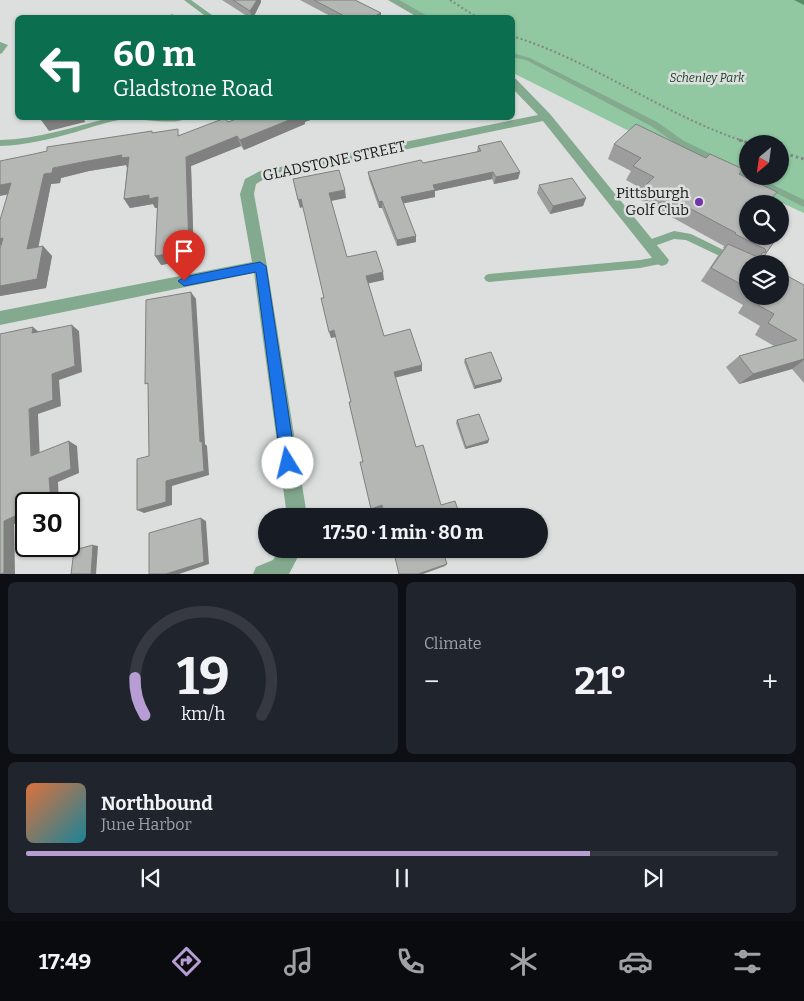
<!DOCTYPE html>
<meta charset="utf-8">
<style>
:root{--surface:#171b24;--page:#20242c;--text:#f1f3f6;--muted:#9ea1a6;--line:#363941;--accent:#b79dd4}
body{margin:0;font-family:Bitter,serif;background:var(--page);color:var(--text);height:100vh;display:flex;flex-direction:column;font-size:19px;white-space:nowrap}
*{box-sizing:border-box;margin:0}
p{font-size:16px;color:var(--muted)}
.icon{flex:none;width:28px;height:28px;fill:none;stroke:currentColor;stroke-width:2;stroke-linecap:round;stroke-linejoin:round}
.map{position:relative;height:574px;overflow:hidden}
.sheet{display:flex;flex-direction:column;gap:8px;padding:8px;background:#0d0f14;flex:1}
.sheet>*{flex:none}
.hud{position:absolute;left:15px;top:15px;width:500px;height:105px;border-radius:8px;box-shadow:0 1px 4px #0004;background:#0b6e4f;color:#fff;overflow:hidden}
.needle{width:32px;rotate:209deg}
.tools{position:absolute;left:739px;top:135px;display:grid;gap:10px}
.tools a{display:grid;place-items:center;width:50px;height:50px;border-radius:50%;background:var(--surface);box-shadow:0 1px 4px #0004;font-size:25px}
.speed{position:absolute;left:15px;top:492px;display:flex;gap:10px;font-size:25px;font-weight:700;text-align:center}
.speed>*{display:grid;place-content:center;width:65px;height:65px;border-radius:50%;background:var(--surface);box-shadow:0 1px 4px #0004;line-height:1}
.speed .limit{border:2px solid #111;border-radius:8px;background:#fff;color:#111}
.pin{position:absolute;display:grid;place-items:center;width:42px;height:42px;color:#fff;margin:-51px -21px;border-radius:50% 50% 50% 0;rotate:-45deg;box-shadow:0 0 5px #0007}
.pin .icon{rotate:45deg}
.me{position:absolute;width:55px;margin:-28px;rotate:351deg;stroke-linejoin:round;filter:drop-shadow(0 0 4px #0008)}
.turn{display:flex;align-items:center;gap:18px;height:105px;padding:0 15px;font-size:22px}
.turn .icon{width:65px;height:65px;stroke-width:2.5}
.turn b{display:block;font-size:35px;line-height:42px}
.big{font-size:38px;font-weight:700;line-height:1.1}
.sheet .tile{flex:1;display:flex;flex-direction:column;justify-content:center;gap:8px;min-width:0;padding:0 18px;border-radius:8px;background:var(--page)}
.sheet .dial{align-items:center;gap:0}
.dial svg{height:130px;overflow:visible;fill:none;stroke:var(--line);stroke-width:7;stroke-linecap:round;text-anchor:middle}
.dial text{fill:var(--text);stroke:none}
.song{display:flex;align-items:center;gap:15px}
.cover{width:60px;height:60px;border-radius:8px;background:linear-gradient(135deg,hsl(20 70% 55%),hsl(190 70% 35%))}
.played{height:5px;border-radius:2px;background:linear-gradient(90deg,var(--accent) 75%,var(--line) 75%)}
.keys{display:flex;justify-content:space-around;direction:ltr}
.heat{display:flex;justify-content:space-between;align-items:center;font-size:28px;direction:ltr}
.sheet .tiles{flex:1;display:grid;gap:8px;grid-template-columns:1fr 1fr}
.tile:last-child{grid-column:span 2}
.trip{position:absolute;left:258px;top:508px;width:290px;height:50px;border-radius:25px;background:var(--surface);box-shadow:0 1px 4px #0004;font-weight:700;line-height:50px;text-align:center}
.menu{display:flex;height:80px;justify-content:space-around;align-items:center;background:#090b0e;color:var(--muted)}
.menu .icon{width:35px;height:35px}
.menu .selected{color:var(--accent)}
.menu b{font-size:22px;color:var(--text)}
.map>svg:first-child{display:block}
.green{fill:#91c8a1;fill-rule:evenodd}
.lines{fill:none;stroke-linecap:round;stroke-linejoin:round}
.path-far1{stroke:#828583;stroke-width:2;stroke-dasharray:2 2.5;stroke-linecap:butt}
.path{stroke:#828583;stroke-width:3;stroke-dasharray:2.5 3;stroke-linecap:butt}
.lane{fill:#83a98e;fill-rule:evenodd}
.street{fill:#83a98e;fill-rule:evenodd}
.secondary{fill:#548e67;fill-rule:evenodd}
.wall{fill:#9c9d9c}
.shaded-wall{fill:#7f807f}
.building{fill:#b5b7b5;stroke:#7f807f}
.route{fill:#1a73e8;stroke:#114b97}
.poi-dot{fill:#7134aa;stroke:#dcdfdd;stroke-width:2}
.labels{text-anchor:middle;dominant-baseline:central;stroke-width:5;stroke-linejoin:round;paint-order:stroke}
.far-park-label{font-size:12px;font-style:italic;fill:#1b4229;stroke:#dcdfdd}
.street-label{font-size:15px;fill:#191a1a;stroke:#dcdfdd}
.poi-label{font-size:15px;fill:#191a1a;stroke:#dcdfdd;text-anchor:end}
</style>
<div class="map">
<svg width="804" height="574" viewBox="0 0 804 574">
<rect width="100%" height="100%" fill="#dcdfdd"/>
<!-- green -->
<path class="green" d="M 392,0 L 804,0 L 804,213 L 677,155 L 513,73 L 512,18 L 426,17 ZM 748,144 L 780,144 L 780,176 L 748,176 Z"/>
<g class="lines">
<!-- path-far1 -->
<path class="path-far1" d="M 450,0 L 478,18
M 512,36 C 593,61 662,114 743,141"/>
<!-- path -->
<path class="path" d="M 739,140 L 752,144
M 780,152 L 804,159"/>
<!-- lane -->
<path class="lane" d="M 184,0 L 191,0 L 216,18 L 208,18 Z
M 172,14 L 175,16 L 174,17 L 165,18 Z
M 0,42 L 8,45 L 2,53 L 0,54 Z
M 512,53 L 530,58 L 657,122 L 684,141 L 748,172 L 748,176 L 755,176 L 804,200 L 804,207 L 678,145 L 651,126 L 526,60 L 512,57 Z
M 109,118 L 187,118 C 176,126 140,118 125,119 C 109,121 92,127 76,132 C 51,139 26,145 0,146 L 0,140 C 38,139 73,127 109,118 Z
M 674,231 L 691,234 L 752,264 L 748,264 L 748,269 L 745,268 L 686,240 L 674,239 L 649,248 L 644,244 L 646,241 Z
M 662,256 L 667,260 L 665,263 L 640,268 L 489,282 L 486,281 L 484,278 L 486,275 L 489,274 L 640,260 Z"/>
<!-- street -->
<path class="street" d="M 388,0 L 399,0 L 431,18 L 419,18 Z
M 512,78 L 516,79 L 550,114 L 669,260 L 667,264 L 662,266 L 657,264 L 543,121 L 264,179 L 256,184 L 254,194 L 267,266 L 307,516 L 287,516 L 254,273 L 0,325 L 0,311 L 252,262 L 240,194 L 245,179 L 260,171 L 538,115 L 512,88 Z
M 280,549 L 302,549 L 289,574 L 253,574 L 256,567 L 273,560 Z"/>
<!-- secondary -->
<path class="secondary" d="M 794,0 L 804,0 L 804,5 Z"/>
</g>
<!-- wall -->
<path class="wall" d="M 222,0 L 261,0 L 261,2 L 253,18 L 250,18 Z
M 300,0 L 355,0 L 381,13 L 381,18 L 334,18 Z
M 228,122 L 305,122 L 305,124 L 244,150 L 241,146 L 191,166 L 194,259 L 161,265 L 157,208 L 155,208 L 153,204 L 130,208 L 124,199 L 127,167 L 126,165 L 89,171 L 61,178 L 60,183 L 51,184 L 38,247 L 43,246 L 52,256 L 46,288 L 0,296 L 7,194 L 0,196 L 153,133 L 181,135 Z
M 614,144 L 740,174 L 748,204 L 778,236 L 760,262 L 748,264 L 748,296 L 780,296 L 804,285 L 804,383 L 792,369 L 739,384 L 726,367 L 739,356 L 774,346 L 755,335 L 760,326 L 738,313 L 743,305 L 701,281 L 717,257 L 724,248 L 723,248 L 724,246 L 639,199 L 644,190 L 626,180 L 631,171 L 608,159 Z
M 478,146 L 520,172 L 518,179 L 494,184 L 492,179 L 435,191 L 435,197 L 403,203 L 416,236 L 416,242 L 397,246 L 382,208 L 379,208 L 369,179 L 368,172 L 423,163 L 477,152 Z
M 539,185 L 586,198 L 583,206 L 550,214 L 537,193 Z
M 465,359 L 502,379 L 501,382 L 474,389 L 464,362 Z
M 457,420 L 488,443 L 465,449 L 456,423 Z"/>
<!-- shaded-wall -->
<path class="shaded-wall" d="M 257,0 L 261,0 L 261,2 L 253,18 L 252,18 L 250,11 Z
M 381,13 L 381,18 L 371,18 Z
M 50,118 L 84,118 L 85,122 L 49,131 L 41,120 Z
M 294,118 L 316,118 L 305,122 L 305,124 L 244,150 L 240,140 Z
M 237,136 L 241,146 L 191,166 L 194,259 L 161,265 L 155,256 L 186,157 Z
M 122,155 L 129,157 L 134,166 L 127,168 L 126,165 L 89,171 L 61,178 L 60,183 L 51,184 L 36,259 L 27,249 L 44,174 L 53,168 L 82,162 Z
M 493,172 L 492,179 L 435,191 L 435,197 L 401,204 L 401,197 L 433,185 Z
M 520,172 L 518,179 L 494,184 L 496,177 Z
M 11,183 L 19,192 L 0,196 L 0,185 Z
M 345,190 L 346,198 L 331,201 L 329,193 Z
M 149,195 L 158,197 L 163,207 L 155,208 L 153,204 L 130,208 L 124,199 Z
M 586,198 L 583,206 L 550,214 L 553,206 Z
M 301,199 L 303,207 L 300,208 L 298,200 Z
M 382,201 L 382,208 L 379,208 L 379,202 Z
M 416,236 L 416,242 L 397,246 L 397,240 Z
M 3,238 L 4,249 L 0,245 L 0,239 Z
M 43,246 L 52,256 L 46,288 L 0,296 L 0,286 Z
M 383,272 L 384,280 L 366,284 L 366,276 Z
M 191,292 L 196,299 L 205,444 L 207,446 L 209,475 L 172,486 L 172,505 L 144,513 L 137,510 L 166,481 L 200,442 Z
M 72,325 L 79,331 L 82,372 L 59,380 L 61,406 L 38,414 L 40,461 L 31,456 L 29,409 L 52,374 Z
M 33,327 L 40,333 L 32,333 Z
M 334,330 L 336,337 L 331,338 L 329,332 Z
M 804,359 L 804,360 L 792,369 L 739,384 L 753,374 Z
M 422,365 L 422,371 L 394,378 L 394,372 Z
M 502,379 L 501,382 L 474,389 L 475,386 Z
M 489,440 L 488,443 L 465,449 L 466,447 Z
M 69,441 L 77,446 L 79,473 L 58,482 L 59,504 L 44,504 L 49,478 Z
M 382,505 L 383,509 L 371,512 L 371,509 Z
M 26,511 L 26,518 L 14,524 L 15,574 L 3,574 L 4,521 Z
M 201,518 L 206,521 L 209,564 L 179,574 L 166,574 Z
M 93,545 L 98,546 L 96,574 L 91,574 Z
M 447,564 L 445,566 L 423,574 L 418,574 Z"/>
<!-- building -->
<path class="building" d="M 233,0 L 257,0 L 250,11 Z
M 314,0 L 355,0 L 381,13 L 371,18 L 348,18 Z
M 41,118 L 50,118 L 41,120 Z
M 225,118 L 228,122 L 239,118 L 294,118 L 240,140 L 237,136 L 186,157 L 189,250 L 155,256 L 158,197 L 149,199 L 149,195 L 124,199 L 129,157 L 121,158 L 122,155 L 82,162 L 53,168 L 52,173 L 44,174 L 27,249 L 43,246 L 37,279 L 0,286 L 0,249 L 3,238 L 0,239 L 0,220 L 11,183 L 0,185 L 0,161 L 34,154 L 47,151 L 47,147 L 152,131 L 152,133 L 178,129 L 178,136 Z
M 636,124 L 706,158 L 710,154 L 743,169 L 739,174 L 777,192 L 771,199 L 782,204 L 780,207 L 780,204 L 748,204 L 748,236 L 778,236 L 760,262 L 764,264 L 748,264 L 748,288 L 711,268 L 728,244 L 760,258 L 762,253 L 766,252 L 765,249 L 735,234 L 736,233 L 646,185 L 654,177 L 633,166 L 641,158 L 614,144 Z
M 501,141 L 520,172 L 496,177 L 493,172 L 433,185 L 435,190 L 401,197 L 416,236 L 397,240 L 382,201 L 379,202 L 368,172 L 421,160 L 423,163 L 481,151 L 478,146 Z
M 339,170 L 345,190 L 329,193 L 347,257 L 376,251 L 383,272 L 366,276 L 384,336 L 410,329 L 422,365 L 394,372 L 416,447 L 423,445 L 441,505 L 455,501 L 460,516 L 385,516 L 382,505 L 371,509 L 360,462 L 363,462 L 349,402 L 351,402 L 334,330 L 329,332 L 321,298 L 324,298 L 301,199 L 298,200 L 293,179 Z
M 572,178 L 586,198 L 553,206 L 539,185 Z
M 780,222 L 785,225 L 780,233 Z
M 780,272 L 804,285 L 804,359 L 753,374 L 739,356 L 797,340 L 768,323 L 774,314 L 751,301 L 754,296 L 780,296 Z
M 191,292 L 200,442 L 202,441 L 204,471 L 166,481 L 166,502 L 137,510 L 137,459 L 149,456 L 148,383 L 145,384 L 146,300 Z
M 72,325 L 75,366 L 52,374 L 53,400 L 29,409 L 31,456 L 69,441 L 71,469 L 49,478 L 51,501 L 44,504 L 26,504 L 26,511 L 4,521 L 4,573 L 0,574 L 0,334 L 33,327 L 32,333 Z
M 491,352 L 502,379 L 475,386 L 465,359 Z
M 479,414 L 489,440 L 466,447 L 457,420 Z
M 201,518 L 204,562 L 166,574 L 149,574 L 149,533 Z
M 93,545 L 91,574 L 71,574 L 74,550 Z
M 393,549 L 442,549 L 447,564 L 418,574 L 399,574 Z"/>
<!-- route -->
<path class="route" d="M 260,262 L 266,266 L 296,463 L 294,468 L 288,470 L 283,468 L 281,463 L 256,272 L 184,286 L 178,281 L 184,277 Z"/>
<!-- markers -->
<circle class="poi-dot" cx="699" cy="202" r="5"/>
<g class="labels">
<!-- far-park labels -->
<g class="far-park-label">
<text x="707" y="78">Schenley Park</text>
</g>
<!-- street labels -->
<g class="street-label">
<text transform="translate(334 161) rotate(-12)">GLADSTONE STREET</text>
</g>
<!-- poi labels -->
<g class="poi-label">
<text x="689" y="193">Pittsburgh<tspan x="689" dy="17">Golf Club</tspan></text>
</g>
</g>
</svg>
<div class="tools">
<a><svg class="needle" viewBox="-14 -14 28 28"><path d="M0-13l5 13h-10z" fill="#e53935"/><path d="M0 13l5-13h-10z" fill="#9ea1a6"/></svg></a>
<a><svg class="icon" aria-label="search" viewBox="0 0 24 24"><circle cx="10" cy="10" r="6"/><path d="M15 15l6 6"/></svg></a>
<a><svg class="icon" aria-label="layers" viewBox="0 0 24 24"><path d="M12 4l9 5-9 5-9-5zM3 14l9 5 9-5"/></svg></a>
</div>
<div class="speed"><div class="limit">30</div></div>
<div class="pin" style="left:184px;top:281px;background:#d93025"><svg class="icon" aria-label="arrive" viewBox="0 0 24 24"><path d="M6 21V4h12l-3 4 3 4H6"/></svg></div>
<svg class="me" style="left:288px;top:463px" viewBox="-20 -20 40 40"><circle r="19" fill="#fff"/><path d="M0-13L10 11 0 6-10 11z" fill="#1a73e8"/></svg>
<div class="trip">17:50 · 1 min · 80 m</div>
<div class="hud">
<div class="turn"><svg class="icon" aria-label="left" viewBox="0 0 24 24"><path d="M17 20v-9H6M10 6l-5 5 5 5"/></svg><div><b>60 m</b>Gladstone Road</div></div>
</div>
</div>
<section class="sheet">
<div class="tiles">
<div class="tile dial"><svg viewBox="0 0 100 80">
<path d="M14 69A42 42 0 1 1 86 69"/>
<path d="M14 69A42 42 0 0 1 8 46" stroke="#b79dd4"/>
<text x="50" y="56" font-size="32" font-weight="700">19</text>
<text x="50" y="72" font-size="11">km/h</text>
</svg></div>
<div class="tile"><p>Climate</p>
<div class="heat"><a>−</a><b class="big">21°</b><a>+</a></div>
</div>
<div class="tile">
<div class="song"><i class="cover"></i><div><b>Northbound</b><p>June Harbor</p></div></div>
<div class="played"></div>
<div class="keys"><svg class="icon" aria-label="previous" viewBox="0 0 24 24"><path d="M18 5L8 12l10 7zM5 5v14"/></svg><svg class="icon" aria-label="pause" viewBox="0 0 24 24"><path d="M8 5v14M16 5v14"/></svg><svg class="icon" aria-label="next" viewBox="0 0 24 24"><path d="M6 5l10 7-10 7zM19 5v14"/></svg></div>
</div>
</div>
</section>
<nav class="menu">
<b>17:49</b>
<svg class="icon selected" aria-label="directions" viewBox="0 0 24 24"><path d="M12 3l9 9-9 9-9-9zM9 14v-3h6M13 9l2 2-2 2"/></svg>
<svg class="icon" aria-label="music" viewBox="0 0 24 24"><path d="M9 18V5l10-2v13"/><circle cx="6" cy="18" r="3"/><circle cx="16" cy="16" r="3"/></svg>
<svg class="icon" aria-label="phone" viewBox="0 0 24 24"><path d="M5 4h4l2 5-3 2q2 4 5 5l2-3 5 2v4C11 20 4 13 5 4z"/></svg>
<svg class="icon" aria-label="climate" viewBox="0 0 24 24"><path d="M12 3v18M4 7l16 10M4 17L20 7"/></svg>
<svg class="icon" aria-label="car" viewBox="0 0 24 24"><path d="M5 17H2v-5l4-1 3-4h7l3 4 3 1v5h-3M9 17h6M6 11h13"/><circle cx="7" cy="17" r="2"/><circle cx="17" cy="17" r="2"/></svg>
<svg class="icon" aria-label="filters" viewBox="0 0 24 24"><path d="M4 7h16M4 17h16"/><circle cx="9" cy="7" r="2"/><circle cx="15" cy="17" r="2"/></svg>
</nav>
